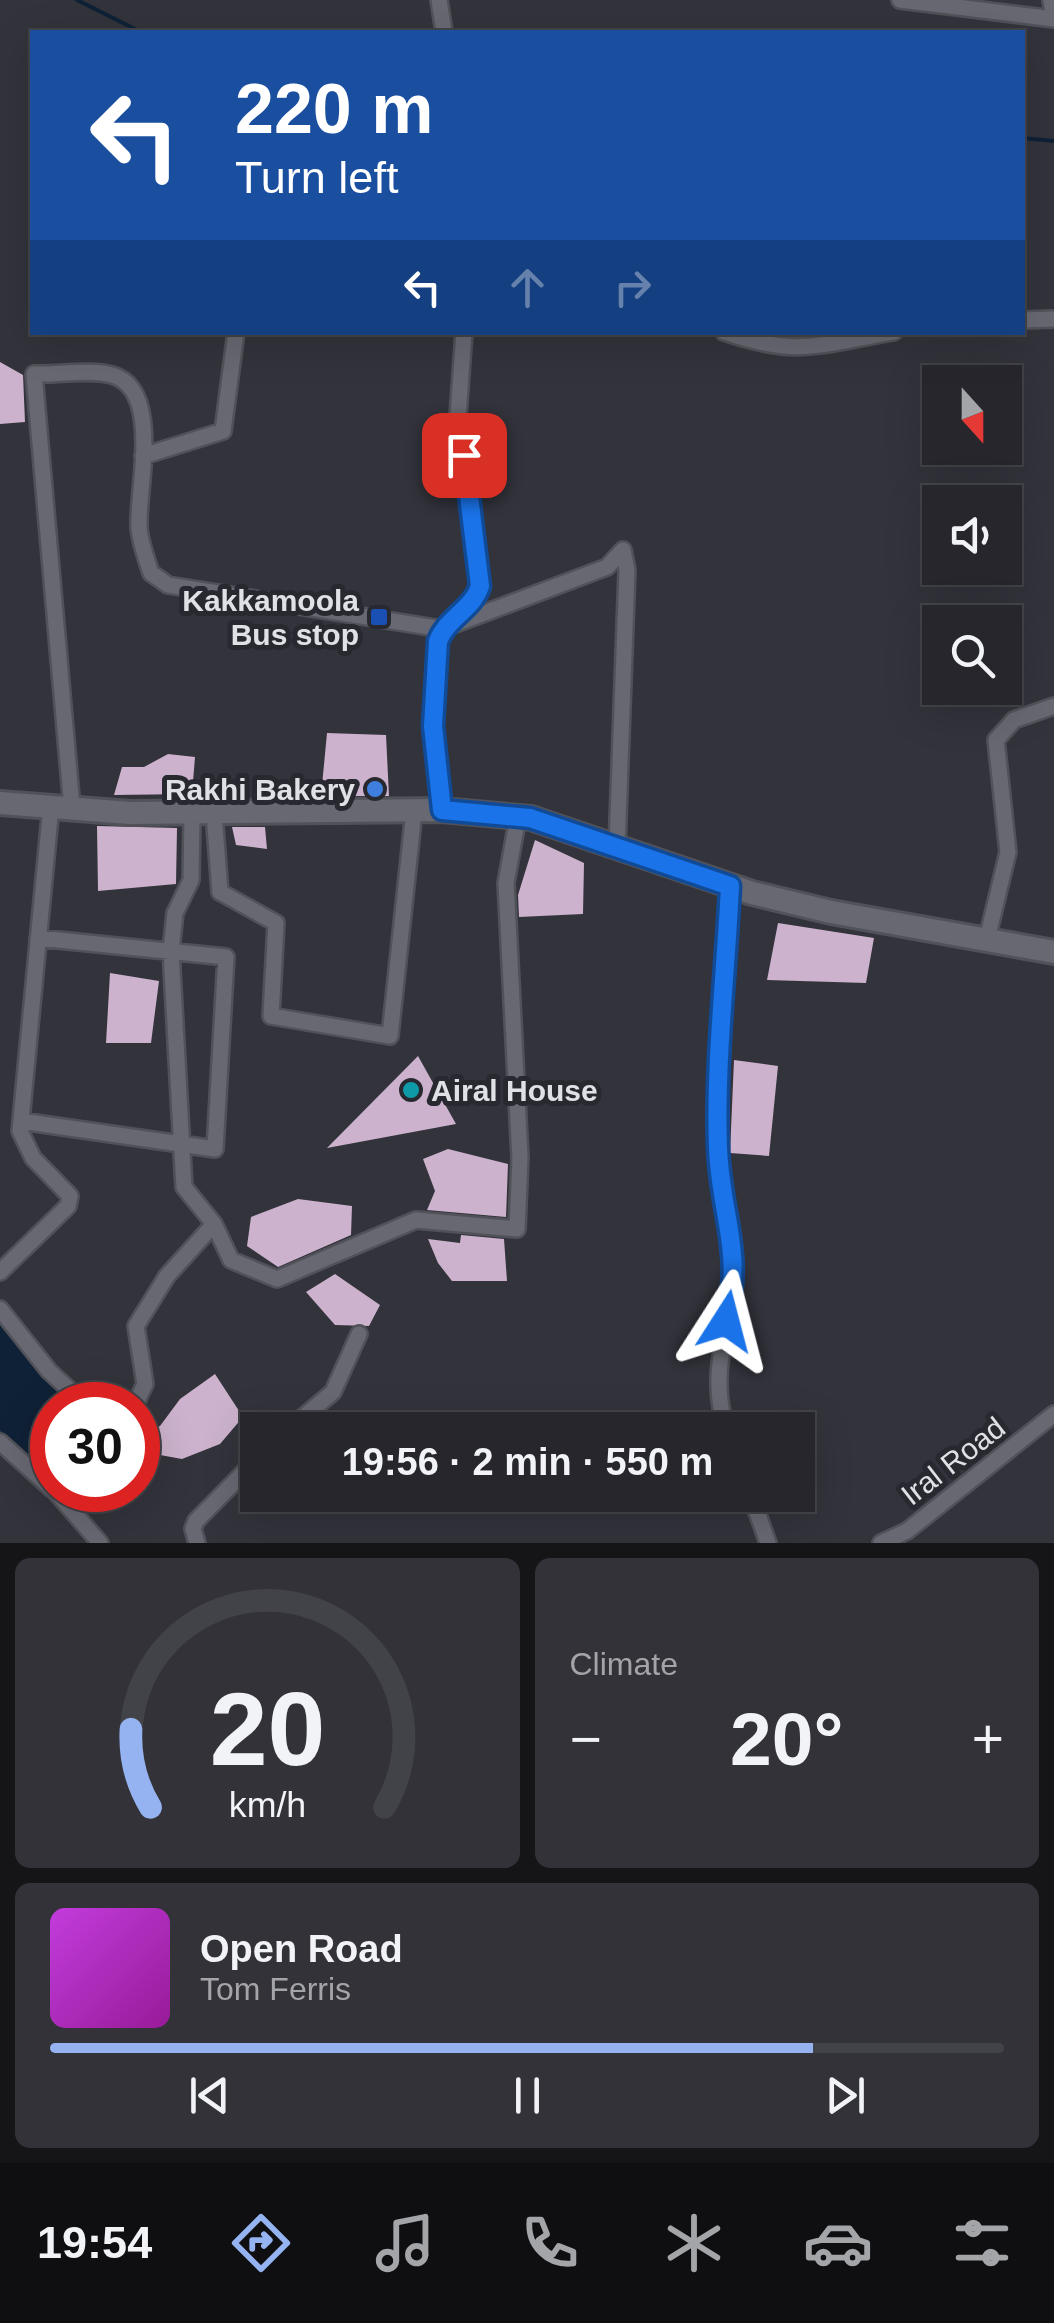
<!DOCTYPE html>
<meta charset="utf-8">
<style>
:root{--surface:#26262c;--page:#323238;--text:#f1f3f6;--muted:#a4a5a9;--line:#424348;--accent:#95b2f1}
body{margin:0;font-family:Arial,sans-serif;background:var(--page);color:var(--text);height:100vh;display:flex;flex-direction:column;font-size:38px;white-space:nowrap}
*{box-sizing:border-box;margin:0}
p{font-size:32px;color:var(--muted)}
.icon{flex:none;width:55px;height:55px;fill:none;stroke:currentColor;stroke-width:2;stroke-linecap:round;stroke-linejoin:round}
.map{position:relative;height:1543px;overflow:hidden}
.drawer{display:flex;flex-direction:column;gap:15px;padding:15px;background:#151518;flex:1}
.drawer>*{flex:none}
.banner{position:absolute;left:30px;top:30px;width:995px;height:305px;border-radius:0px;box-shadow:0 10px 40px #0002,0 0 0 2px var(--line);background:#1a4fa0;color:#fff;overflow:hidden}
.needle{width:65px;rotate:159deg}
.controls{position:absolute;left:922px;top:365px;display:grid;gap:20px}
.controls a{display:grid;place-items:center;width:100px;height:100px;border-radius:0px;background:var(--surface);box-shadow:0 10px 40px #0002,0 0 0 2px var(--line);font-size:50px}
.speed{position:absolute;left:30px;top:1382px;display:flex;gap:20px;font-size:50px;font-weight:700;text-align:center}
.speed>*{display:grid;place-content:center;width:130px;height:130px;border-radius:50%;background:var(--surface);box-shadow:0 10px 40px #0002,0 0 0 2px var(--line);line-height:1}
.speed .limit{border:15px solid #d22;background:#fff;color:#111}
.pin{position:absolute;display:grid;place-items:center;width:85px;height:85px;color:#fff;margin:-42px;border-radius:20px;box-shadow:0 5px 15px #0006}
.me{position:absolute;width:110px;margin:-55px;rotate:9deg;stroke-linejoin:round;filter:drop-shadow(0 0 8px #0008)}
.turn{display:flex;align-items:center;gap:35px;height:210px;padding:0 40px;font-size:45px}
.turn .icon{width:130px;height:130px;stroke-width:2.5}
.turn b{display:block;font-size:70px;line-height:85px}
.lanes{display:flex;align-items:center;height:95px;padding:0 40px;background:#0003;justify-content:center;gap:50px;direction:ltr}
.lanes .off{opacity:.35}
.big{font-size:75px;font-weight:800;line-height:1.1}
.drawer .tile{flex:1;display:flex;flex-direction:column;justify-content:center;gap:15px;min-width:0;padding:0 35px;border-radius:15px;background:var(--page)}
.drawer .dial{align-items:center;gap:0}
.dial svg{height:260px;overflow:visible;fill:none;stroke:var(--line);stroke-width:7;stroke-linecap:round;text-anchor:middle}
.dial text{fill:var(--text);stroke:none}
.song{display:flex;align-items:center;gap:30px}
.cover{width:120px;height:120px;border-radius:15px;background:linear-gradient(135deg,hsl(290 70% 55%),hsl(300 70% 35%))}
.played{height:10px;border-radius:5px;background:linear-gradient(90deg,var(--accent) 80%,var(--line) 80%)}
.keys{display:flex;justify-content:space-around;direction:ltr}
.heat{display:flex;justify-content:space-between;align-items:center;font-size:55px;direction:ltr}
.drawer .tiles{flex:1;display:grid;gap:15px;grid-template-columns:1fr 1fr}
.tile:last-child{grid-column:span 2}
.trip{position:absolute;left:240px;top:1412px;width:575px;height:100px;border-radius:0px;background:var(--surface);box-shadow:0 10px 40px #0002,0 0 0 2px var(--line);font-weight:800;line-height:100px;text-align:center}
.dock{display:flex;height:160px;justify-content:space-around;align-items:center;background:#0f0f12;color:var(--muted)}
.dock .icon{width:70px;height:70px}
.dock .active{color:var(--accent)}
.dock b{font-size:45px;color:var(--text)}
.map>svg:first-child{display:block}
.water{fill:#0f2136}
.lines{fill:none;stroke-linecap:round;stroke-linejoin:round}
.stream{stroke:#0f2136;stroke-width:4}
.building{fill:#ccb2cc}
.minor-casing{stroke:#515259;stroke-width:20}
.secondary-casing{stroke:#515259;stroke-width:28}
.minor{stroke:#676871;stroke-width:15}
.secondary{stroke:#676871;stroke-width:22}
.route-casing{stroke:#114b97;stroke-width:25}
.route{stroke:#1a73e8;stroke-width:18}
.transit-dot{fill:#1a4fb4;stroke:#282930;stroke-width:4}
.shop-dot{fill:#3f7fe0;stroke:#282930;stroke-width:4}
.culture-dot{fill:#0f9aa8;stroke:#282930;stroke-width:4}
.labels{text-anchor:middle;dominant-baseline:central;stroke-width:10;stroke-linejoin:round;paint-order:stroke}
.poi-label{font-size:30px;font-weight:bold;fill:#e0e1e6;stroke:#282930;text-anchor:end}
.street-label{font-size:30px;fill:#e0e1e6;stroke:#282930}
</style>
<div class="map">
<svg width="1054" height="1543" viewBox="0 0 1054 1543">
<rect width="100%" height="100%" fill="#32333b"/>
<!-- water -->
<path class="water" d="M 12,1318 L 90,1405 L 52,1405 L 52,1477 L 0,1430 L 0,1323 Z"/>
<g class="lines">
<!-- stream -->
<path class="stream" d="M 77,0 L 141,32
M 1022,138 L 1054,141"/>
</g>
<!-- building -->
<path class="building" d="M 0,362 L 23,375 L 25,422 L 0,424 Z
M 327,733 L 386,735 L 389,796 L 321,796 Z
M 168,754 L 195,757 L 192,794 L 114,795 L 122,767 L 144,767 Z
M 97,826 L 177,828 L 176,884 L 98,891 Z
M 232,827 L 265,827 L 267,849 L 236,845 Z
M 535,840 L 584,863 L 583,914 L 519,917 L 518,895 Z
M 778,923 L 874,938 L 866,983 L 767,980 Z
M 110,973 L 159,981 L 151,1043 L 106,1043 Z
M 418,1056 L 456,1124 L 327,1148 Z
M 734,1060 L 778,1066 L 769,1156 L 730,1153 Z
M 448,1149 L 508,1164 L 506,1217 L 427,1210 L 435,1191 L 423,1159 Z
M 298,1199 L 352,1206 L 351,1235 L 278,1267 L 247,1246 L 251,1217 Z
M 461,1235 L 504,1239 L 507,1281 L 452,1281 L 438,1263 L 428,1239 L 460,1243 Z
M 335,1274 L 380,1305 L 369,1326 L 335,1325 L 306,1292 Z
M 215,1374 L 243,1417 L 220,1444 L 182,1459 L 160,1455 L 150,1430 L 160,1426 L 180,1399 Z"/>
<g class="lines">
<!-- minor casing -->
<g class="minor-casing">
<path id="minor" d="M 439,0 L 444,32
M 900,0 L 1054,19 L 1051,0
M 1022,320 L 1054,319
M 724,332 C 800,358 819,344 894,332
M 143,456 L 223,431 L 236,332
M 72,808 L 34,374 C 57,375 90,369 112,375 C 163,389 137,490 139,527 C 140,542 146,558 151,573 L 168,585 L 442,629 L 607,567 L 623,550 L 627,570 L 617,847
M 442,810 L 433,725 L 438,641 L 442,629 L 476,598 L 480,587 L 458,416 L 464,332
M 192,813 L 191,880 L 175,913 L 171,951 L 184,1187 L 214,1224 L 231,1260 L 277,1279 L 416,1220 L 517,1229 L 520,1158 L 506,883 L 518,817
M 214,813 L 220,892 L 276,923 L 271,1016 L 390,1036 L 414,811
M 987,939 L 1008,852 L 996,740 L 1014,720 L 1054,706
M 21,1121 L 215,1149 L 226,957 L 38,938
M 0,1272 L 68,1206 L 70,1196 L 33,1158 L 20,1131 L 51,806
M 0,1309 L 49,1371 L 86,1405
M 135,1405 L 145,1384 L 136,1326 L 167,1276 L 214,1224
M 288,1430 L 333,1392 L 359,1334
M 727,1430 C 705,1371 735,1317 734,1258 C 734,1220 718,1183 718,1145 C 716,1059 726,971 730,886
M 0,1442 L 52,1489
M 54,1490 L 100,1543
M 751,1495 L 768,1543
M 197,1543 L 193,1529 L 196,1521 L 258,1458
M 881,1543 L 907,1531 L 1054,1414"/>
</g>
<!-- secondary casing -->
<g class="secondary-casing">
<path id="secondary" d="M 0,803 L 130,813 L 442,810 L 531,818 L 752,893 L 831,912 L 1054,952"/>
</g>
<!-- minor -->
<use href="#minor" class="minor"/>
<!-- secondary -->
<use href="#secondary" class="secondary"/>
</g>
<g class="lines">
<!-- route casing -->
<g class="route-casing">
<path id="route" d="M 464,455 L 480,586 C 473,609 447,618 438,641 L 433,726 L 442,810 L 530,818 L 730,886 C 726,972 715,1061 718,1147 C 720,1213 744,1252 726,1321"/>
</g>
<!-- route -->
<use href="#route" class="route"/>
</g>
<!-- markers -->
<rect class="transit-dot" x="369" y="607" width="20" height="20" rx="5"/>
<circle class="shop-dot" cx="375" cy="789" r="10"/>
<circle class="culture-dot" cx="411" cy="1090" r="10"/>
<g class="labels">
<!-- poi labels -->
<g class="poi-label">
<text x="359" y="600">Kakkamoola<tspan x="359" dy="34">Bus stop</tspan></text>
<text x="355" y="789">Rakhi Bakery</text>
<text x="431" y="1090" text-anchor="start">Airal House</text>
</g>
<!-- street labels -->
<g class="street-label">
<text transform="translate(953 1461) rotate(-38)">Iral Road</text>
</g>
</g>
</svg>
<div class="controls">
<a><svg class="needle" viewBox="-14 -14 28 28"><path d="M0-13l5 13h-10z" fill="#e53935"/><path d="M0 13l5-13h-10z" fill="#a4a5a9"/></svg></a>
<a><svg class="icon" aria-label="sound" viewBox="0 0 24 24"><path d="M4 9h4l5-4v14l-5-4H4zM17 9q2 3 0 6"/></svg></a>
<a><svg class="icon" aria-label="search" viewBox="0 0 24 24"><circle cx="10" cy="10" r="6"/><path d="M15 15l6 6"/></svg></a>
</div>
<div class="speed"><div class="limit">30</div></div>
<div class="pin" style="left:464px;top:455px;background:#d93025"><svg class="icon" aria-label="arrive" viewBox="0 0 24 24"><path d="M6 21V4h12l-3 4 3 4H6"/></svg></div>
<svg class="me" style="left:726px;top:1321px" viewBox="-20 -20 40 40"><path d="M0-17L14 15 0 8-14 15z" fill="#1a73e8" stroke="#fff" stroke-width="4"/></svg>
<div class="trip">19:56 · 2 min · 550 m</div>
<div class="banner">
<div class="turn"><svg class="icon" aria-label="left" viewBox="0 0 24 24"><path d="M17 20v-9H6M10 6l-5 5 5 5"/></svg><div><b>220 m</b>Turn left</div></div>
<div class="lanes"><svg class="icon" aria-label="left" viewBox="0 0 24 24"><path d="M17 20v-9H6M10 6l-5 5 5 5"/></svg><svg class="icon off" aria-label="ahead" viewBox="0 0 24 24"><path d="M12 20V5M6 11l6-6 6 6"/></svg><svg class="icon off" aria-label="right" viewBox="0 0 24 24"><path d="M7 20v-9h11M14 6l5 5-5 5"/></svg></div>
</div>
</div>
<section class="drawer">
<div class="tiles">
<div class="tile dial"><svg viewBox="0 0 100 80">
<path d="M14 69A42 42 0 1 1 86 69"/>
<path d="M14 69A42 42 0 0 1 8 45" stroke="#95b2f1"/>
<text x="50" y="56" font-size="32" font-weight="700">20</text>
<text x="50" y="72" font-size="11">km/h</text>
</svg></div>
<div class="tile"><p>Climate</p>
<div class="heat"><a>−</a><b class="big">20°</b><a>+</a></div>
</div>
<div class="tile">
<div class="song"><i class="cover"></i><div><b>Open Road</b><p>Tom Ferris</p></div></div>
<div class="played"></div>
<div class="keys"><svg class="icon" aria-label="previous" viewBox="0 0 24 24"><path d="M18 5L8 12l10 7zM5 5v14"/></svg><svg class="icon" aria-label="pause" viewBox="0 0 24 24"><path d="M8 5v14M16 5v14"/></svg><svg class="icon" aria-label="next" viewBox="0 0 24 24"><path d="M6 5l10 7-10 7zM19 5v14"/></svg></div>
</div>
</div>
</section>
<nav class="dock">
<b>19:54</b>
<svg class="icon active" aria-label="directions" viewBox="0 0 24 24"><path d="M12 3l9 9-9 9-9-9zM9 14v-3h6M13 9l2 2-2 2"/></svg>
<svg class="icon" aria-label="music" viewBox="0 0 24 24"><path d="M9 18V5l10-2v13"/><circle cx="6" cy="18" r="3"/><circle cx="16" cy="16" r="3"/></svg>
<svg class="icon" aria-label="phone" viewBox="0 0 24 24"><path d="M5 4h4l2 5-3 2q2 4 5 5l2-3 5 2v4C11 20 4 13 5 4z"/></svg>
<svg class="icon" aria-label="climate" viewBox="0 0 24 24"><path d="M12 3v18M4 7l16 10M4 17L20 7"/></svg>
<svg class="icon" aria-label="car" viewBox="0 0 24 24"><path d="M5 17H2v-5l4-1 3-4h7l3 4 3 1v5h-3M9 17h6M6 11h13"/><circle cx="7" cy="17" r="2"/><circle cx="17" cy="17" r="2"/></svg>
<svg class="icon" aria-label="filters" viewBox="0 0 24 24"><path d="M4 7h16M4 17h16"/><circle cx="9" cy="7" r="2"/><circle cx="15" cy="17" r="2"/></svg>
</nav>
